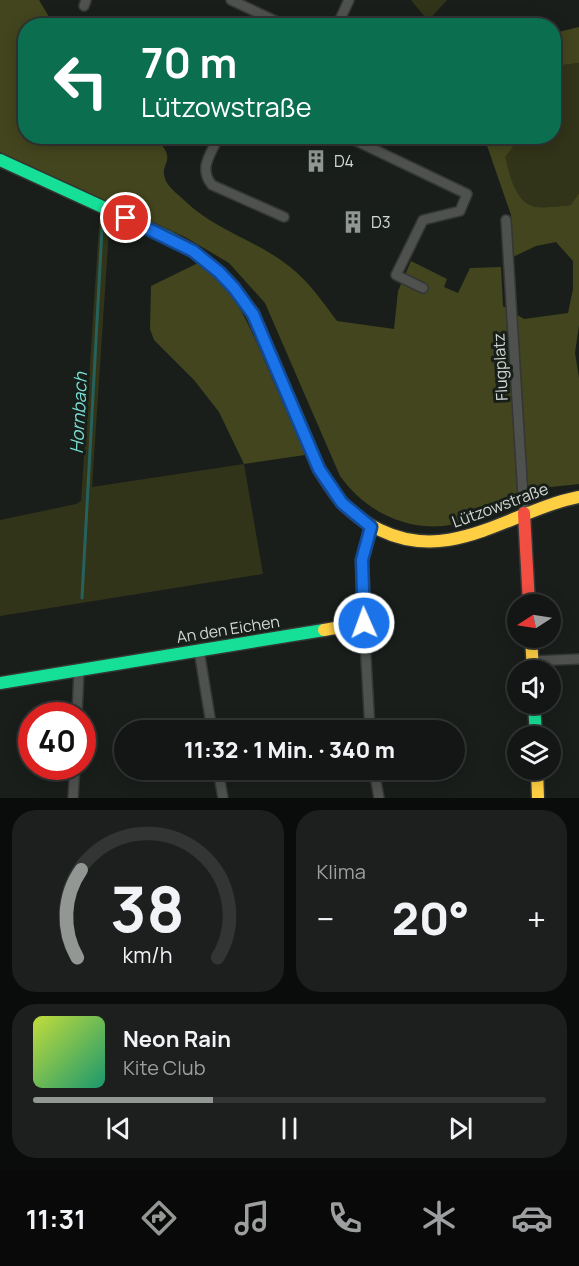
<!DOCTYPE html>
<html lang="de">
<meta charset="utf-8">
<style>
:root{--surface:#131614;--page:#1c1f1d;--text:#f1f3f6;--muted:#9d9fa0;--line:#323534;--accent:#939793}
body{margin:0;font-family:Manrope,sans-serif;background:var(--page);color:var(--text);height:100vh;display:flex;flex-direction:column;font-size:22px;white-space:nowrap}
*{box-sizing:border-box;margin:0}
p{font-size:20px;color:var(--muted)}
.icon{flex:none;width:33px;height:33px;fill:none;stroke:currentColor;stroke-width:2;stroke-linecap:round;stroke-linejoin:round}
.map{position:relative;height:798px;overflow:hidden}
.details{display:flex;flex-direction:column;gap:12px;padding:12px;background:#0a0c0b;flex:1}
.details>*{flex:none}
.banner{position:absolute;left:18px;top:18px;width:543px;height:126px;border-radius:24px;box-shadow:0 3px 15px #0003,0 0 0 2px var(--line);background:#0b6e4f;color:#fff;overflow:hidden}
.needle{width:39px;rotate:258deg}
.controls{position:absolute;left:507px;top:594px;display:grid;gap:12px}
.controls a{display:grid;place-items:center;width:54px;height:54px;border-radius:50%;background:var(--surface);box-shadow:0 3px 15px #0003,0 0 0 2px var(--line);font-size:30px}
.speed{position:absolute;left:18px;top:702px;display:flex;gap:12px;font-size:30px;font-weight:700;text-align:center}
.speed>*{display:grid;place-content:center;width:78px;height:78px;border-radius:50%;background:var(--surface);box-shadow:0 3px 15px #0003,0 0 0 2px var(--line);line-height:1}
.speed .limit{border:9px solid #d22;background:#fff;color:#111}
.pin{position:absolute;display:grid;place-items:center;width:51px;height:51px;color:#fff;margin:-26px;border:3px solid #fff;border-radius:50%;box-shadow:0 2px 6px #0007}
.me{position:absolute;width:66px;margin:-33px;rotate:358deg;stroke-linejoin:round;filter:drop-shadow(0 0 4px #0008)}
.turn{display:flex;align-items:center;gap:21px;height:126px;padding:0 24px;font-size:27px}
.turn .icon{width:78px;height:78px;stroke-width:2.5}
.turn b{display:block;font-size:42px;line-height:51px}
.big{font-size:45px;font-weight:800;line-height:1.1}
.details .tile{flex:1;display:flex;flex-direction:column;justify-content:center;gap:9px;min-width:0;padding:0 21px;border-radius:24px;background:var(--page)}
.details .dial{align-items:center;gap:0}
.dial svg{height:156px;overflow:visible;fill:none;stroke:var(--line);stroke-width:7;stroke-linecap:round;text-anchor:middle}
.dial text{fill:var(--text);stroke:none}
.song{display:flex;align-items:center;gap:18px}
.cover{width:72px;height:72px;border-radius:9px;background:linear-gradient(135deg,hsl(70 70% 55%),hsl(160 70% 35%))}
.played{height:6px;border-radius:3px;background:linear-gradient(90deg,var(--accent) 35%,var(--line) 35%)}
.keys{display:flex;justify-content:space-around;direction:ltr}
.heat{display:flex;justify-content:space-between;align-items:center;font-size:33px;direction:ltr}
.details .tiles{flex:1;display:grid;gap:12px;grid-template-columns:1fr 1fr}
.tile:last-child{grid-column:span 2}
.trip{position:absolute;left:114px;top:720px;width:351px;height:60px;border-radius:30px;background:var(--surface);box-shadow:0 3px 15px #0003,0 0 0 2px var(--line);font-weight:800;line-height:60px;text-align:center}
.tabs{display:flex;height:96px;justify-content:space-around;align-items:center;background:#080908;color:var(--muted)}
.tabs .icon{width:42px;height:42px}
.tabs .on{color:var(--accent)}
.tabs b{font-size:27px;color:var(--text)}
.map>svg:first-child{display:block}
.green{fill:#313418}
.forest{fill:#42451d}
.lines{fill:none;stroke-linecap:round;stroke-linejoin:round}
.stream{stroke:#26625d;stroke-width:3}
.street-casing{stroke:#343735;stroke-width:12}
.fast-casing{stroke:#343735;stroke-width:15}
.slow-casing{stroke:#343735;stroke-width:15}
.jam-casing{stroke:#343735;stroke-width:15}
.street{stroke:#4e514d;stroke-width:9}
.fast{stroke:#16e098;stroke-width:12}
.slow{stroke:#ffcf43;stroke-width:12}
.jam{stroke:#f24e42;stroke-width:12}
.route-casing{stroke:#114b97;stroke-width:15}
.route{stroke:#1a73e8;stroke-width:10}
.labels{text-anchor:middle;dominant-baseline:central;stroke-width:6;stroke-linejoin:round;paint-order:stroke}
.poi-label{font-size:16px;fill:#d4d8d4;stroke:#181f1a;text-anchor:start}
.street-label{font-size:16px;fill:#d4d8d4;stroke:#181f1a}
.water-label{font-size:18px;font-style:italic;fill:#79dfd4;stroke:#181f1a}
</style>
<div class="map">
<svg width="579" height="798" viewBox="0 0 579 798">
<rect width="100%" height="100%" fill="#191e1b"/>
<!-- green -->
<path class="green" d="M 411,0 L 447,0 L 428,21 Z
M 579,63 L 579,193 L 572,205 C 561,206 548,208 537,207 C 515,204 510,174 504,156 L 513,147 L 516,137 L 554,136 L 554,66 Z
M 100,211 L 110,215 L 92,487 L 244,464 L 263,574 L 0,616 L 0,520 L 76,504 L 81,501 Z"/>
<!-- forest -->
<path class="forest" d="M 0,0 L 39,0 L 52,22 L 60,25 L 26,26 L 26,136 L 154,137 C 181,162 157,161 166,181 C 169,188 179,195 185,201 C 217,232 263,242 296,272 C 312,286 325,305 337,321 L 394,329 L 398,291 L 411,261 L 447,279 L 444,287 L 458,293 L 470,268 L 501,267 L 503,306 L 524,319 L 568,313 L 573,289 L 573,261 L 556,242 L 536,246 L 513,257 L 511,215 L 484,137 L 516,137 L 513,147 L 505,157 C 510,174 515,204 537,207 C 548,208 560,206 571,205 L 579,193 L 579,325 L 575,353 L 579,378 L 579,484 C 564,486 548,486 533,491 C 513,497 494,510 474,518 C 424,539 371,519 340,476 L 265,303 L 229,263 L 185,237 L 0,152 Z
M 579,27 L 579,63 L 554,66 L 554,33 Z
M 198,263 C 238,289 254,337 272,378 C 283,404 295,429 305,455 L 244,464 L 219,412 L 194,380 L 154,340 L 150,329 L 151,286 Z"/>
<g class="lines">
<!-- stream -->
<path class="stream" d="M 82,598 L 102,229"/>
<!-- street casing -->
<g class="street-casing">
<path id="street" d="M 231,0 L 286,26
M 84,6 L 86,0
M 337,26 L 349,0
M 219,136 C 211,154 198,168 212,185 L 284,217
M 346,136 L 467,194 L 460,211 L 423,220 L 396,275 L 423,288
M 506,220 L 524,513
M 364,623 L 370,730
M 199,650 L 212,730
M 532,661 L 579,659
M 77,716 L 79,670
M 218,770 L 223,798
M 374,770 L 379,798
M 73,798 L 75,766"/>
</g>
<!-- fast casing -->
<g class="fast-casing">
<path id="fast" d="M 0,160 L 168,237 L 193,251 L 219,272 L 234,288 L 253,314 L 319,469 L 329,485
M 0,683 L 324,630
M 534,704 L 536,736"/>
</g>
<!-- slow casing -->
<g class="slow-casing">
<path id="slow" d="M 329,485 C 341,505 359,520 380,530 C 452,565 511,510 579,497
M 324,630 L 364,623 L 362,560 L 371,527
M 531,638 L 533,670
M 537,770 L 538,798"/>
</g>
<!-- jam casing -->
<g class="jam-casing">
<path id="jam" d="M 524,513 L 529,604"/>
</g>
<!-- street -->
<use href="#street" class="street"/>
<!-- fast -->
<use href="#fast" class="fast"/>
<!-- slow -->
<use href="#slow" class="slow"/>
<!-- jam -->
<use href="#jam" class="jam"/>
</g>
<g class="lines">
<!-- route casing -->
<g class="route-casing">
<path id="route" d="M 126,218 L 193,251 L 219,272 L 234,288 L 253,314 L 319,469 L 342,503 L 371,527 L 362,560 L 364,623"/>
</g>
<!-- route -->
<use href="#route" class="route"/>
</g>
<!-- icons -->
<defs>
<g id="building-bare" transform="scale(1.8)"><path d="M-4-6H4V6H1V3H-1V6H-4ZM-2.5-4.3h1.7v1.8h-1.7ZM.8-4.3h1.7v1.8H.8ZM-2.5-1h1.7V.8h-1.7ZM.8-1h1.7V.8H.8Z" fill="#939793" stroke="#181f1a" stroke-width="2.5" paint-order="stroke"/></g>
</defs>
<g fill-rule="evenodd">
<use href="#building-bare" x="316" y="161"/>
<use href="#building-bare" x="353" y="222"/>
</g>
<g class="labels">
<!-- poi labels -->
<g class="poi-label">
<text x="334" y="161">D4</text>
<text x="371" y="222">D3</text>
</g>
<!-- street labels -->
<g class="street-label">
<text transform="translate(500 367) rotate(-93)">Flugplatz</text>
<text transform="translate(500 505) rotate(-20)">Lützowstraße</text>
<text transform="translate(228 629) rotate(-9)">An den Eichen</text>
</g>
<!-- water labels -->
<g class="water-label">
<text transform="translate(78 413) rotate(-87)">Hornbach</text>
</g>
</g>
</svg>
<div class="controls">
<a><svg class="needle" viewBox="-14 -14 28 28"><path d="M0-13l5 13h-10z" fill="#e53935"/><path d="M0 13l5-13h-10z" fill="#9d9fa0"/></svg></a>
<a><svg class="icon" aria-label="sound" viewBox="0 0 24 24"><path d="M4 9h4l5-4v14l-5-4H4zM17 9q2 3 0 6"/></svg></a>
<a><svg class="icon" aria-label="layers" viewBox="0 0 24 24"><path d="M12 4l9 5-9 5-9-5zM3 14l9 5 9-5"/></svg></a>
</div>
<div class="speed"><div class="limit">40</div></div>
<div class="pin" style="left:126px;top:218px;background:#d93025"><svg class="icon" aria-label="arrive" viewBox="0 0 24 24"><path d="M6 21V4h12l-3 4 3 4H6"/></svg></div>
<svg class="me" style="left:364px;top:623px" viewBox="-20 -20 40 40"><circle r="17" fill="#1a73e8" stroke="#fff" stroke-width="3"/><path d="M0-11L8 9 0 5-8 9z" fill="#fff"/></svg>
<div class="trip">11:32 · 1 Min. · 340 m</div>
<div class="banner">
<div class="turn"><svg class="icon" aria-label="left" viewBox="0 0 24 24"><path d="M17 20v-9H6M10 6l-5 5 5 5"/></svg><div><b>70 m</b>Lützowstraße</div></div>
</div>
</div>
<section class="details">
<div class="tiles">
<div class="tile dial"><svg viewBox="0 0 100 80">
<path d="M14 69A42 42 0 1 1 86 69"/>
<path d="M14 69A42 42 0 0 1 16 24" stroke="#939793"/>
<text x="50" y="56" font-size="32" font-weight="700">38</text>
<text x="50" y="72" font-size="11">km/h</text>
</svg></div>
<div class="tile"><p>Klima</p>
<div class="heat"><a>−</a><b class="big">20°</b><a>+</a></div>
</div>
<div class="tile">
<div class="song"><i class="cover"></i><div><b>Neon Rain</b><p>Kite Club</p></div></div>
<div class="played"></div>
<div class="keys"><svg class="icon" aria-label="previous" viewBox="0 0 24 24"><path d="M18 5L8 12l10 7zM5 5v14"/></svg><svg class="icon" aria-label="pause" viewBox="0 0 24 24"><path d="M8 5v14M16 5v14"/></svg><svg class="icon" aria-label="next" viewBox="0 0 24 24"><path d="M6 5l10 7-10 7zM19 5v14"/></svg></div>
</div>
</div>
</section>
<nav class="tabs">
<b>11:31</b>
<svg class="icon on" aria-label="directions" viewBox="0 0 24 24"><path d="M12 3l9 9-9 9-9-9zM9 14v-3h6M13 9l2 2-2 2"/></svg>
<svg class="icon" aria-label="music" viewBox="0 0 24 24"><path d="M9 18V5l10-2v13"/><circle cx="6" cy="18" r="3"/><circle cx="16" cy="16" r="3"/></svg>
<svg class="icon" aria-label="phone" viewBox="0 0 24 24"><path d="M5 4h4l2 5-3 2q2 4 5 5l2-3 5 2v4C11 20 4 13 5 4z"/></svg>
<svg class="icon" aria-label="climate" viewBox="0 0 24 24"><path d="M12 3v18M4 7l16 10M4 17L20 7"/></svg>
<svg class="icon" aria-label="car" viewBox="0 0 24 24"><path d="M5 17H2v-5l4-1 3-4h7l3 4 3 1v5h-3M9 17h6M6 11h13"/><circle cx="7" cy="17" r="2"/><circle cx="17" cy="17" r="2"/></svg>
</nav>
